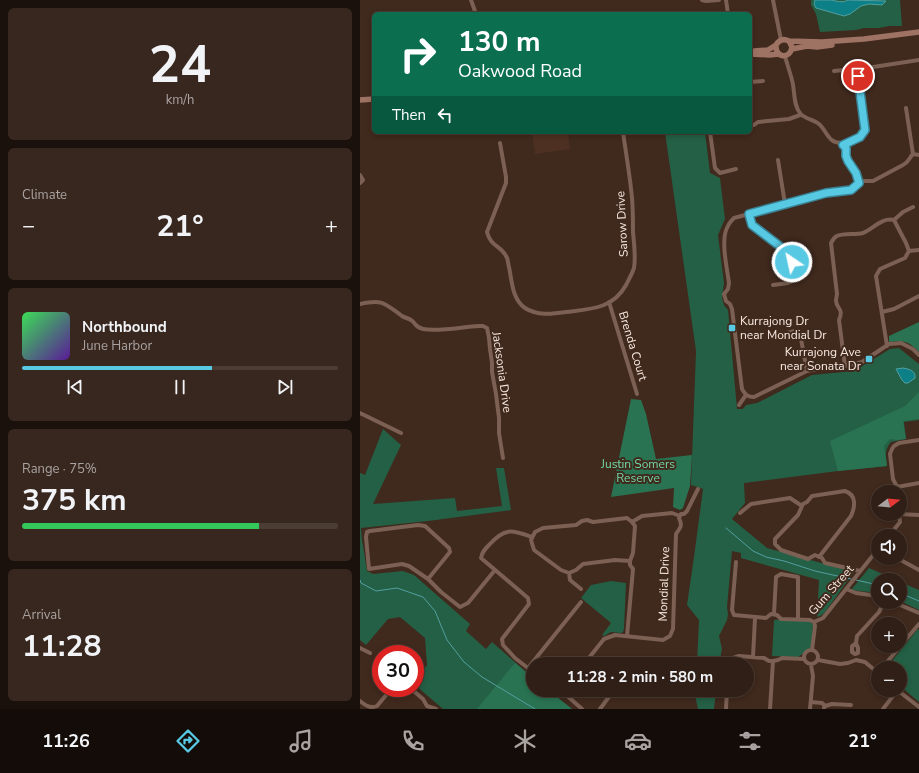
<!DOCTYPE html>
<meta charset="utf-8">
<style>
:root{--surface:#301f16;--page:#38271f;--text:#f1f3f6;--muted:#a8a2a1;--line:#4b3d35;--accent:#58c9e3}
body{margin:0;font-family:"Nunito Sans",sans-serif;background:var(--page);color:var(--text);height:100vh;display:flex;flex-direction:column;font-size:15px;white-space:nowrap}
*{box-sizing:border-box;margin:0}
p{font-size:13px;color:var(--muted)}
.icon{flex:none;width:22px;height:22px;fill:none;stroke:currentColor;stroke-width:2;stroke-linecap:round;stroke-linejoin:round}
.map{position:relative;flex:1;overflow:hidden}
.details{display:flex;flex-direction:column;gap:8px;padding:8px;background:#1a110c;width:360px}
.details>*{flex:none}
.guide{position:absolute;left:12px;top:12px;width:380px;height:122px;border-radius:6px;box-shadow:0 2px 6px #0003,0 0 0 1px var(--line);background:#0b6e4f;color:#fff;overflow:hidden}
.needle{width:26px;rotate:74deg}
.buttons{position:absolute;left:511px;top:485px;display:grid;gap:8px}
.buttons a{display:grid;place-items:center;width:36px;height:36px;border-radius:50%;background:var(--surface);box-shadow:0 2px 6px #0003,0 0 0 1px var(--line);font-size:20px}
.speed{position:absolute;left:12px;top:645px;display:flex;gap:8px;font-size:20px;font-weight:700;text-align:center}
.speed>*{display:grid;place-content:center;width:52px;height:52px;border-radius:50%;background:var(--surface);box-shadow:0 2px 6px #0003,0 0 0 1px var(--line);line-height:1}
.speed .limit{border:6px solid #d22;background:#fff;color:#111}
.pin{position:absolute;display:grid;place-items:center;width:34px;height:34px;color:#fff;margin:-17px;border:2px solid #fff;border-radius:50%;box-shadow:0 1px 4px #0007}
.me{position:absolute;width:44px;margin:-22px;rotate:326deg;stroke-linejoin:round;filter:drop-shadow(0 0 3px #0008)}
.turn{display:flex;align-items:center;gap:14px;height:84px;padding:0 20px;font-size:18px}
.turn .icon{width:52px;height:52px;stroke-width:2.5}
.turn b{display:block;font-size:28px;line-height:34px}
.then{display:flex;align-items:center;height:38px;padding:0 20px;background:#0003;gap:8px;font-size:15px}
.big{font-size:30px;font-weight:700;line-height:1.1}
.details .widget{flex:1;display:flex;flex-direction:column;justify-content:center;gap:6px;min-width:0;padding:0 14px;border-radius:6px;background:var(--page)}
.details .dial{align-items:center;gap:0}
.dial b{font-size:52px;line-height:1}
.song{display:flex;align-items:center;gap:12px}
.cover{width:48px;height:48px;border-radius:6px;background:linear-gradient(135deg,hsl(130 70% 55%),hsl(270 70% 35%))}
.played{height:4px;border-radius:2px;background:linear-gradient(90deg,var(--accent) 60%,var(--line) 60%)}
.keys{display:flex;justify-content:space-around;direction:ltr}
.heat{display:flex;justify-content:space-between;align-items:center;font-size:22px;direction:ltr}
.charge{height:6px;border-radius:3px;background:linear-gradient(90deg,#34c759 75%,var(--line) 0)}
.trip{position:absolute;left:166px;top:657px;width:228px;height:40px;border-radius:20px;background:var(--surface);box-shadow:0 2px 6px #0003,0 0 0 1px var(--line);font-weight:700;line-height:40px;text-align:center}
.dock{display:flex;height:64px;justify-content:space-around;align-items:center;background:#130c09;color:var(--muted)}
.dock .icon{width:28px;height:28px}
.dock .current{color:var(--accent)}
.dock b{font-size:18px;color:var(--text)}
main{display:flex;flex:1;min-height:0}
.map>svg:first-child{display:block}
.built{fill:#4d3021}
.green{fill:#246045}
.forest{fill:#297352}
.water{fill:#0c8086;stroke:#539fa1}
.lines{fill:none;stroke-linecap:round;stroke-linejoin:round}
.stream{stroke:#539fa1;stroke-width:1}
.street{stroke:#7b6053;stroke-width:4}
.secondary{stroke:#9e7364;stroke-width:5.5}
.route-casing{stroke:#398394;stroke-width:10}
.route{stroke:#58c9e3;stroke-width:7}
.poi-dot{fill:#58c9e3;stroke:#40291d;stroke-width:1.5}
.labels{text-anchor:middle;dominant-baseline:central;stroke-width:4;stroke-linejoin:round;paint-order:stroke}
.street-label{font-size:12px;fill:#f8e8e0;stroke:#40291d}
.poi-label{font-size:12px;fill:#f8e8e0;stroke:#40291d;text-anchor:start}
.park-label{font-size:12px;fill:#70d7a6;stroke:#40291d}
</style>
<main>
<section class="details">
<div class="widget dial"><b>24</b><p>km/h</p></div>
<div class="widget"><p>Climate</p>
<div class="heat"><a>−</a><b class="big">21°</b><a>+</a></div>
</div>
<div class="widget">
<div class="song"><i class="cover"></i><div><b>Northbound</b><p>June Harbor</p></div></div>
<div class="played"></div>
<div class="keys"><svg class="icon" aria-label="previous" viewBox="0 0 24 24"><path d="M18 5L8 12l10 7zM5 5v14"/></svg><svg class="icon" aria-label="pause" viewBox="0 0 24 24"><path d="M8 5v14M16 5v14"/></svg><svg class="icon" aria-label="next" viewBox="0 0 24 24"><path d="M6 5l10 7-10 7zM19 5v14"/></svg></div>
</div>
<div class="widget"><p>Range · 75%</p><b class="big">375 km</b><div class="charge"></div></div>
<div class="widget"><p>Arrival</p><b class="big">11:28</b></div>
</section>
<div class="map">
<svg width="559" height="709" viewBox="0 0 559 709">
<rect width="100%" height="100%" fill="#40291d"/>
<!-- built -->
<path class="built" d="M 172,132 L 208,132 L 210,149 L 175,154 Z"/>
<!-- green -->
<path class="green" d="M 451,0 L 540,0 L 542,26 L 529,26 L 519,28 L 504,28 L 496,30 L 460,32 L 456,14 L 451,5 Z
M 305,132 L 345,132 L 350,173 L 360,178 L 365,219 L 358,235 L 364,283 L 362,298 L 364,305 L 368,310 L 377,409 L 383,409 L 386,405 L 397,403 L 452,375 L 494,371 L 530,349 L 539,348 L 559,364 L 559,420 L 544,422 L 546,439 L 531,442 C 524,451 526,455 527,466 L 478,471 L 384,483 L 385,503 L 372,519 L 407,548 L 494,572 L 465,612 L 462,615 L 457,617 L 459,580 L 381,558 L 381,553 L 372,551 L 367,607 L 368,614 L 367,620 L 359,636 L 362,649 L 359,664 L 337,664 L 339,620 L 327,605 L 334,557 L 343,489 L 331,485 L 336,351 Z
M 23,429 L 41,445 L 13,504 L 95,498 L 97,511 L 142,506 L 136,468 L 144,468 L 151,510 L 68,521 L 1,528 L 2,541 L 3,545 L 7,571 L 13,574 L 43,571 L 54,575 L 110,624 L 106,631 L 126,649 L 132,642 L 173,678 L 173,690 L 188,690 L 212,709 L 83,709 L 55,685 L 55,680 L 67,665 L 65,638 L 40,617 L 28,619 L 6,645 L 0,640 L 0,473 L 5,475 Z
M 509,568 L 536,580 L 518,580 L 518,593 L 491,590 Z
M 251,581 L 266,583 L 264,629 L 263,632 L 261,633 L 251,632 L 244,636 L 242,635 L 251,623 L 221,598 L 231,585 Z
M 540,582 L 559,590 L 559,610 L 540,601 Z
M 414,620 C 424,620 445,617 453,624 L 451,648 L 438,657 L 412,656 Z
M 558,629 L 559,630 L 559,702 L 540,686 L 540,668 L 526,668 Z
M 336,690 L 356,690 L 354,709 L 338,709 L 335,695 Z"/>
<!-- forest -->
<path class="forest" d="M 559,322 L 559,352 C 549,341 543,340 529,342 L 529,336 Z
M 559,392 L 559,419 L 543,421 L 546,439 L 536,440 L 530,439 L 524,446 L 527,466 L 478,471 L 470,441 L 545,406 Z
M 271,399 L 281,400 L 286,414 L 296,459 L 332,455 L 330,486 L 323,508 L 320,510 L 313,507 L 314,488 L 251,497 Z
M 155,663 L 173,678 L 173,690 L 188,690 L 212,709 L 117,709 Z"/>
<!-- water -->
<path class="water" d="M 455,0 C 460,0 464,0 469,0 C 475,0 482,4 488,0 L 526,1 L 522,5 L 509,4 L 501,6 L 490,14 L 484,16 L 456,8 L 454,4 Z
M 543,368 C 548,369 556,370 555,378 L 548,383 L 545,383 L 542,380 L 536,369 Z"/>
<g class="lines">
<!-- stream -->
<path class="stream" d="M 366,528 L 393,551 L 406,557 L 424,561 L 455,571 L 491,579
M 0,580 L 1,583 L 16,591 L 37,588 L 63,597 L 75,611 L 87,640 L 104,662 L 122,677 L 175,709
M 496,580 L 518,585
M 540,593 L 559,601"/>
<!-- street -->
<path class="street" d="M 111,0 L 116,14
M 342,0 L 346,1 L 359,0
M 366,0 L 368,14
M 413,0 L 421,40
M 425,56 C 427,64 430,72 432,80 C 435,90 433,105 440,113 C 444,119 453,119 459,124 C 467,131 468,143 481,143 L 486,148 L 486,156 L 488,161 L 495,173 L 499,183
M 474,71 L 494,69 L 498,71
M 390,82 L 403,81
M 546,108 L 553,154
M 390,125 L 394,125 L 398,122 L 429,119 L 440,115
M 350,132 L 355,168 L 360,173 L 376,169
M 140,143 L 146,177 L 146,183 L 127,232 C 131,248 142,245 147,258 C 148,260 148,264 149,267 C 152,281 152,299 165,308 C 177,316 192,314 206,312 C 230,309 253,309 266,285 C 269,279 272,274 274,268 C 276,256 274,243 273,232 C 273,221 273,209 272,198 C 270,176 266,154 263,132
M 483,145 L 500,137 L 505,130 L 498,71 L 500,69 L 559,60
M 559,155 L 553,154 C 549,158 549,162 543,165 L 513,181 L 502,181 L 499,183 L 491,190 L 466,193 L 374,218 C 372,220 369,223 368,226 C 360,238 367,268 369,283 L 368,289 L 364,294 L 366,301 L 370,304 L 372,309 L 382,389 C 386,395 387,397 394,397 L 447,371 L 457,369 L 485,366 L 502,362 L 529,344 L 541,343 L 553,349 L 559,355
M 418,160 L 425,204
M 0,175 L 3,180 L 0,183
M 389,214 L 392,225 L 431,254 L 434,277 L 433,281 L 428,283 L 413,285
M 534,220 L 543,212 L 553,207
M 249,302 L 277,394
M 0,304 C 23,299 24,303 42,316 C 45,318 48,318 51,320 C 56,323 54,327 63,329 C 78,332 102,327 119,326 L 123,326 L 127,328 L 129,338 L 130,349 L 132,363 L 132,372 L 136,394 L 139,418 L 139,433 L 143,458
M 522,312 L 534,309 L 559,296
M 419,335 L 435,331 L 439,333 L 441,339 L 447,371
M 527,346 L 516,276 L 520,269 L 545,258 L 549,251 L 559,250
M 485,366 L 479,320 C 484,308 477,310 476,301 C 476,300 477,294 477,294 L 471,243 C 473,240 474,237 477,236 C 484,233 495,235 503,233 C 513,229 522,217 534,220 L 546,243 L 549,251
M 379,405 L 386,395
M 0,413 L 41,433
M 537,487 L 533,479 L 530,454 L 532,449 L 534,446 L 539,443 L 559,440
M 534,492 L 537,487 L 559,483
M 380,513 L 391,504 L 430,498 L 442,506
M 539,514 L 559,515
M 272,522 L 282,516 L 312,513 L 320,516
M 529,536 L 540,522 L 539,514
M 172,537 C 152,530 145,527 129,545 C 125,549 122,552 121,558 L 168,598 L 169,604 L 142,639 L 143,645 L 155,658 L 173,672
M 459,557 L 491,516 C 495,507 497,495 485,491 L 452,496 L 447,502 L 443,504 L 438,515 L 415,539 L 415,544 L 421,550 L 448,559 L 455,555 L 462,558 L 465,563 L 500,571
M 537,558 L 559,570
M 376,562 L 372,610 L 374,615 L 406,618 L 411,614 L 417,615 L 421,619 L 450,620 L 454,622
M 209,573 L 210,580 L 221,589
M 68,579 L 90,552 L 89,548 L 65,526 L 58,525 L 10,531 L 7,532 L 6,537 L 9,569 L 42,564 L 49,566 L 68,579 L 81,592 L 100,607 L 108,603 L 135,570
M 486,589 L 496,593 L 518,596
M 533,602 L 559,613
M 414,614 L 416,577 L 421,574 L 438,577 L 438,620
M 267,636 L 273,569 L 270,565 L 270,561 L 255,560 L 223,564 L 216,570 L 209,573 L 201,570 L 174,550 L 171,540 L 175,532 L 183,528 L 216,525 L 222,521 L 227,520 L 233,522 L 267,518 L 272,522 L 275,526 L 273,553 L 270,561
M 496,643 L 497,636 L 519,612 L 524,602
M 496,643 L 498,648 L 498,653 L 495,654 L 492,652 L 492,646 Z
M 0,648 L 10,653
M444 657a7 7 0 1 1 14 0a7 7 0 1 1-14 0Z
M 452,650 L 455,626 L 454,622 L 463,618 L 518,549
M 393,657 L 395,618
M 458,660 L 480,664 L 488,663 L 496,660 L 505,662 L 518,673
M 224,664 L 244,639 L 255,635 L 303,640 L 310,636 L 313,629 L 316,534 C 320,528 323,526 319,518 L 321,514 L 324,514 L 327,511 L 338,489
M 369,664 L 373,658 L 379,656 L 404,658 L 409,661 L 413,661 L 418,660 L 422,658 L 444,659
M 168,668 L 221,602
M 522,668 L 559,624
M 50,688 L 63,699 L 67,706 L 76,709
M 202,690 L 204,690 L 204,693 L 222,709
M 533,690 L 536,693 L 541,693 L 559,707
M 0,701 C 5,705 10,709 17,706 L 32,688
M 451,702 L 462,703 L 465,706 L 464,708
M 465,706 L 472,704 L 491,705
M 240,709 L 254,690
M 366,709 L 367,690
M 410,709 L 413,661
M 450,709 L 453,676 L 451,665
M 523,709 L 536,692"/>
<!-- secondary -->
<path class="secondary" d="M 429,41 L 432,47 C 430,60 415,58 416,45 C 419,40 423,38 429,41 L 462,42 L 504,39 L 559,32
M 432,49 L 447,46 L 457,47 L 472,45
M 394,51 L 408,50 L 416,45
M 390,54 L 410,55 L 418,54
M 0,100 L 14,99"/>
</g>
<g class="lines">
<!-- route casing -->
<g class="route-casing">
<path id="route" d="M 432,262 L 430,254 L 392,225 L 389,214 L 466,193 L 491,190 L 499,183 L 496,173 L 488,161 L 486,156 L 486,148 L 483,145 L 500,137 L 505,130 L 498,76"/>
</g>
<!-- route -->
<use href="#route" class="route"/>
</g>
<!-- markers -->
<g class="poi-dot">
<rect x="368" y="324" width="8" height="8" rx="2"/>
<rect x="505" y="355" width="8" height="8" rx="2"/>
</g>
<g class="labels">
<!-- street labels -->
<g class="street-label">
<text transform="translate(262 224) rotate(-93)">Sarow Drive</text>
<text transform="translate(273 346) rotate(73)">Brenda Court</text>
<text transform="translate(142 372) rotate(82)">Jacksonia Drive</text>
<text transform="translate(304 584) rotate(-88)">Mondial Drive</text>
<text transform="translate(471 590) rotate(-49)">Gum Street</text>
</g>
<!-- poi labels -->
<g class="poi-label">
<text x="380" y="321">Kurrajong Dr<tspan x="380" dy="14">near Mondial Dr</tspan></text>
<text x="501" y="352" text-anchor="end">Kurrajong Ave<tspan x="501" dy="14">near Sonata Dr</tspan></text>
</g>
<!-- park labels -->
<g class="park-label">
<text x="278" y="464">Justin Somers<tspan x="278" dy="14">Reserve</tspan></text>
</g>
</g>
</svg>
<div class="buttons">
<a><svg class="needle" viewBox="-14 -14 28 28"><path d="M0-13l5 13h-10z" fill="#e53935"/><path d="M0 13l5-13h-10z" fill="#a8a2a1"/></svg></a>
<a><svg class="icon" aria-label="sound" viewBox="0 0 24 24"><path d="M4 9h4l5-4v14l-5-4H4zM17 9q2 3 0 6"/></svg></a>
<a><svg class="icon" aria-label="search" viewBox="0 0 24 24"><circle cx="10" cy="10" r="6"/><path d="M15 15l6 6"/></svg></a>
<a>+</a>
<a>−</a>
</div>
<div class="speed"><div class="limit">30</div></div>
<div class="pin" style="left:498px;top:76px;background:#d93025"><svg class="icon" aria-label="arrive" viewBox="0 0 24 24"><path d="M6 21V4h12l-3 4 3 4H6"/></svg></div>
<svg class="me" style="left:432px;top:262px" viewBox="-20 -20 40 40"><circle r="17" fill="#58c9e3" stroke="#fff" stroke-width="3"/><path d="M0-11L8 9 0 5-8 9z" fill="#fff"/></svg>
<div class="trip">11:28 · 2 min · 580 m</div>
<div class="guide">
<div class="turn"><svg class="icon" aria-label="right" viewBox="0 0 24 24"><path d="M7 20v-9h11M14 6l5 5-5 5"/></svg><div><b>130 m</b>Oakwood Road</div></div>
<div class="then">Then<svg class="icon" aria-label="left" viewBox="0 0 24 24"><path d="M17 20v-9H6M10 6l-5 5 5 5"/></svg></div>
</div>
</div>
</main>
<nav class="dock">
<b>11:26</b>
<svg class="icon current" aria-label="directions" viewBox="0 0 24 24"><path d="M12 3l9 9-9 9-9-9zM9 14v-3h6M13 9l2 2-2 2"/></svg>
<svg class="icon" aria-label="music" viewBox="0 0 24 24"><path d="M9 18V5l10-2v13"/><circle cx="6" cy="18" r="3"/><circle cx="16" cy="16" r="3"/></svg>
<svg class="icon" aria-label="phone" viewBox="0 0 24 24"><path d="M5 4h4l2 5-3 2q2 4 5 5l2-3 5 2v4C11 20 4 13 5 4z"/></svg>
<svg class="icon" aria-label="climate" viewBox="0 0 24 24"><path d="M12 3v18M4 7l16 10M4 17L20 7"/></svg>
<svg class="icon" aria-label="car" viewBox="0 0 24 24"><path d="M5 17H2v-5l4-1 3-4h7l3 4 3 1v5h-3M9 17h6M6 11h13"/><circle cx="7" cy="17" r="2"/><circle cx="17" cy="17" r="2"/></svg>
<svg class="icon" aria-label="filters" viewBox="0 0 24 24"><path d="M4 7h16M4 17h16"/><circle cx="9" cy="7" r="2"/><circle cx="15" cy="17" r="2"/></svg>
<b>21°</b>
</nav>
